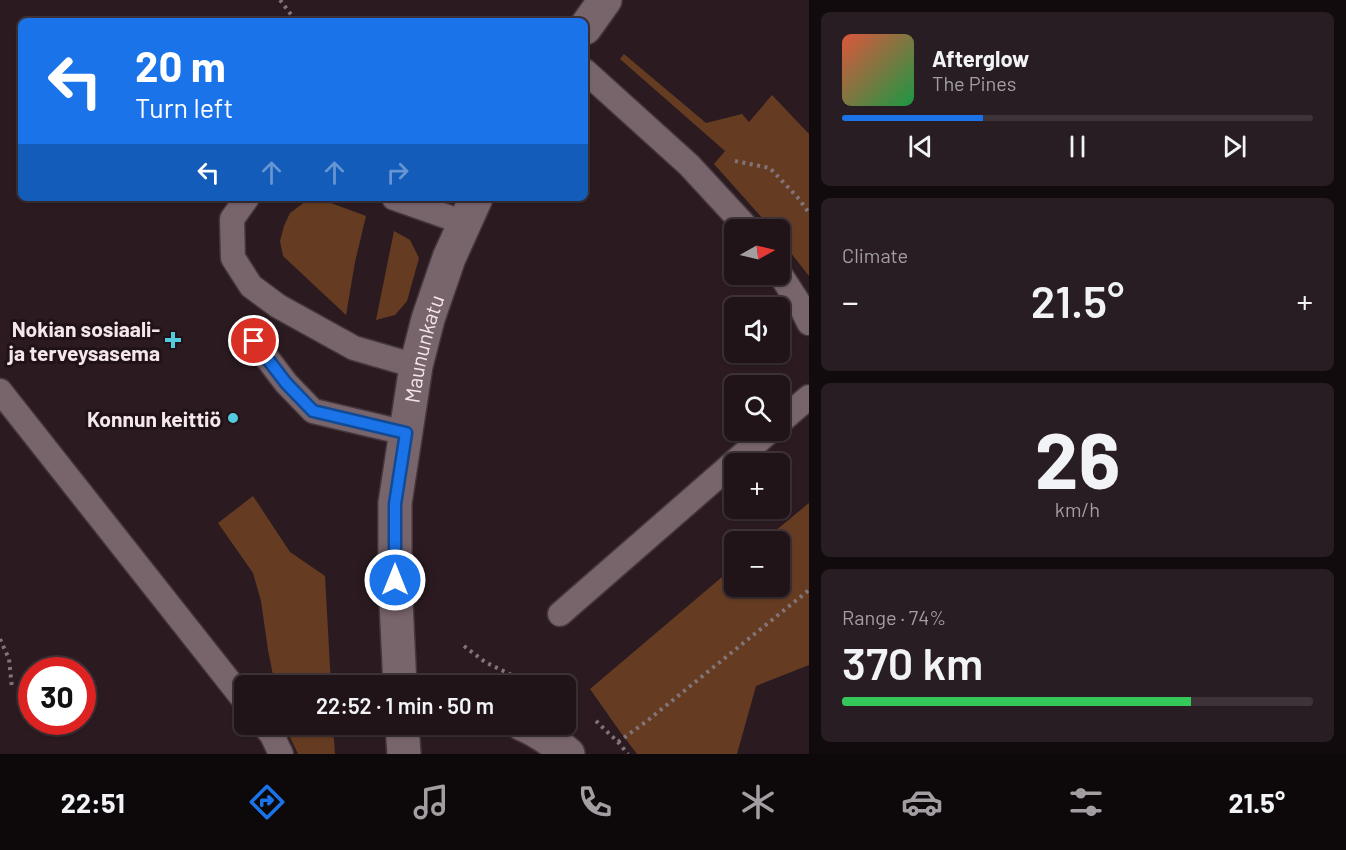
<!DOCTYPE html>
<meta charset="utf-8">
<style>
:root{--surface:#201419;--page:#281d22;--text:#f1f3f6;--muted:#a29ea2;--line:#3d3338;--accent:#1a73e8}
body{margin:0;font-family:Barlow,sans-serif;background:var(--page);color:var(--text);height:100vh;display:flex;flex-direction:column;font-size:22px;white-space:nowrap}
*{box-sizing:border-box;margin:0}
p{font-size:20px;color:var(--muted)}
.icon{flex:none;width:33px;height:33px;fill:none;stroke:currentColor;stroke-width:2;stroke-linecap:round;stroke-linejoin:round}
.map{position:relative;flex:1;overflow:hidden}
.side{display:flex;flex-direction:column;gap:12px;padding:12px;background:#120b0e;width:537px}
.side>*{flex:none}
.top-card{position:absolute;left:18px;top:18px;width:570px;height:183px;border-radius:9px;box-shadow:0 2px 4px #0004,0 0 0 2px var(--line);background:#1a73e8;color:#fff;overflow:hidden}
.needle{width:39px;rotate:82deg}
.buttons{position:absolute;left:724px;top:219px;display:grid;gap:12px}
.buttons a{display:grid;place-items:center;width:66px;height:66px;border-radius:9px;background:var(--surface);box-shadow:0 2px 4px #0004,0 0 0 2px var(--line);font-size:30px}
.speed{position:absolute;left:18px;top:657px;display:flex;gap:12px;font-size:30px;font-weight:700;text-align:center}
.speed>*{display:grid;place-content:center;width:78px;height:78px;border-radius:50%;background:var(--surface);box-shadow:0 2px 4px #0004,0 0 0 2px var(--line);line-height:1}
.speed .limit{border:9px solid #d22;background:#fff;color:#111}
.pin{position:absolute;display:grid;place-items:center;width:51px;height:51px;color:#fff;margin:-26px;border:3px solid #fff;border-radius:50%;box-shadow:0 2px 6px #0007}
.me{position:absolute;width:66px;margin:-33px;rotate:0deg;stroke-linejoin:round;filter:drop-shadow(0 0 4px #0008)}
.turn{display:flex;align-items:center;gap:21px;height:126px;padding:0 18px;font-size:27px}
.turn .icon{width:78px;height:78px;stroke-width:2.5}
.turn b{display:block;font-size:42px;line-height:51px}
.lanes{display:flex;align-items:center;height:57px;padding:0 18px;background:#0003;justify-content:center;gap:30px;direction:ltr}
.lanes .off{opacity:.35}
.big{font-size:45px;font-weight:600;line-height:1.1}
.side .tile{flex:1;display:flex;flex-direction:column;justify-content:center;gap:9px;min-width:0;padding:0 21px;border-radius:9px;background:var(--page)}
.side .dial{align-items:center;gap:0}
.dial b{font-size:78px;line-height:1}
.song{display:flex;align-items:center;gap:18px}
.cover{width:72px;height:72px;border-radius:9px;background:linear-gradient(135deg,hsl(10 70% 55%),hsl(140 70% 35%))}
.played{height:6px;border-radius:3px;background:linear-gradient(90deg,var(--accent) 30%,var(--line) 30%)}
.keys{display:flex;justify-content:space-around;direction:ltr}
.heat{display:flex;justify-content:space-between;align-items:center;font-size:33px;direction:ltr}
.charge{height:9px;border-radius:4px;background:linear-gradient(90deg,#34c759 74%,var(--line) 0)}
.trip{position:absolute;left:234px;top:675px;width:342px;height:60px;border-radius:9px;background:var(--surface);box-shadow:0 2px 4px #0004,0 0 0 2px var(--line);font-weight:600;line-height:60px;text-align:center}
.tabs{display:flex;height:96px;justify-content:space-around;align-items:center;background:#0d080a;color:var(--muted)}
.tabs .icon{width:42px;height:42px}
.tabs .selected{color:var(--accent)}
.tabs b{font-size:27px;color:var(--text)}
main{display:flex;flex:1;min-height:0}
.map>svg:first-child{display:block}
.green{fill:#653c22}
.lines{fill:none;stroke-linecap:round;stroke-linejoin:round}
.lane-casing{stroke:#44373c;stroke-width:27}
.street-casing{stroke:#44373c;stroke-width:36}
.path{stroke:#827479;stroke-width:4;stroke-dasharray:3 4.5;stroke-linecap:butt}
.lane{stroke:#78646b;stroke-width:24}
.street{stroke:#78646b;stroke-width:33}
.route-casing{stroke:#114b97;stroke-width:15}
.route{stroke:#1a73e8;stroke-width:10}
.poi-dot{fill:#54cadd;stroke:#211218;stroke-width:2}
.labels{text-anchor:middle;dominant-baseline:central;stroke-width:6;stroke-linejoin:round;paint-order:stroke}
.poi-label{font-size:21px;font-weight:bold;fill:#f3e7eb;stroke:#211218;text-anchor:end}
.street-label{font-size:21px;fill:#f3e7eb;stroke:#211218}
</style>
<main>
<div class="map">
<svg width="809" height="754" viewBox="0 0 809 754">
<rect width="100%" height="100%" fill="#2b1b21"/>
<!-- green -->
<path class="green" d="M 624,54 L 706,123 L 742,114 L 749,122 L 772,95 L 809,134 L 809,276 L 780,239 L 780,230 L 772,229 L 714,164 L 725,151 L 620,59 Z
M 320,199 L 366,216 L 355,262 L 346,315 L 283,256 L 280,241 L 284,226 L 290,213 L 306,201 Z
M 394,231 L 410,240 L 419,258 L 407,301 L 395,315 L 376,320 Z
M 253,496 L 290,552 L 325,576 L 331,685 L 275,685 L 268,650 L 261,601 L 253,573 L 218,523 Z
M 809,503 L 809,665 L 756,686 L 737,754 L 637,754 L 621,733 L 590,689 L 735,566 L 735,586 L 780,586 L 780,542 L 763,541 Z
M 284,725 L 333,725 L 335,754 L 298,754 Z"/>
<g class="lines">
<!-- lane casing -->
<g class="lane-casing">
<path id="lane" d="M 585,71 L 689,165 L 749,230
M 247,198 L 232,219 L 233,258 L 251,286 L 278,306 L 354,348 L 416,366
M 394,198 L 465,223
M 780,274 L 800,305 L 809,323
M 254,341 L 286,383 L 313,411 L 406,433
M 0,391 L 244,700
M 780,422 L 809,397
M 560,614 L 771,430
M 263,724 L 272,735 L 281,754"/>
</g>
<!-- street casing -->
<g class="street-casing">
<g id="street">
<path d="M 585,28 L 605,0"/>
<path id="s1" d="M 400,686 L 395,581 L 395,503 L 416,366 L 428,319 L 449,258 L 476,198"/>
<path d="M 402,724 L 404,754"/>
<path d="M 522,724 C 539,731 554,742 568,754"/>
</g>
</g>
<!-- path -->
<path class="path" d="M 280,0 L 296,21
M 735,161 L 770,168 L 799,199 L 809,213
M 0,639 L 9,659 L 12,688
M 464,646 L 485,662 L 528,683
M 596,721 L 618,742 L 628,754
M 618,742 L 647,721 L 809,590"/>
<!-- lane -->
<use href="#lane" class="lane"/>
<!-- street -->
<use href="#street" class="street"/>
</g>
<g class="lines">
<!-- route casing -->
<g class="route-casing">
<path id="route" d="M 254,341 L 286,383 L 313,411 L 406,433 L 395,504 L 395,580"/>
</g>
<!-- route -->
<use href="#route" class="route"/>
</g>
<!-- markers -->
<g class="poi-dot">
<path d="M170 331h6v6h6v6h-6v6h-6v-6h-6v-6h6z"/>
<circle cx="233" cy="418" r="6"/>
</g>
<g class="labels">
<!-- poi labels -->
<g class="poi-label">
<text x="160" y="328">Nokian sosiaali-<tspan x="160" dy="24">ja terveysasema</tspan></text>
<text x="221" y="418">Konnun keittiö</text>
</g>
<!-- street labels -->
<g class="street-label">
<text stroke="none"><textPath href="#s1" startOffset="340">Maununkatu</textPath></text>
</g>
</g>
</svg>
<div class="buttons">
<a><svg class="needle" viewBox="-14 -14 28 28"><path d="M0-13l5 13h-10z" fill="#e53935"/><path d="M0 13l5-13h-10z" fill="#a29ea2"/></svg></a>
<a><svg class="icon" aria-label="sound" viewBox="0 0 24 24"><path d="M4 9h4l5-4v14l-5-4H4zM17 9q2 3 0 6"/></svg></a>
<a><svg class="icon" aria-label="search" viewBox="0 0 24 24"><circle cx="10" cy="10" r="6"/><path d="M15 15l6 6"/></svg></a>
<a>+</a>
<a>−</a>
</div>
<div class="speed"><div class="limit">30</div></div>
<div class="pin" style="left:254px;top:341px;background:#d93025"><svg class="icon" aria-label="arrive" viewBox="0 0 24 24"><path d="M6 21V4h12l-3 4 3 4H6"/></svg></div>
<svg class="me" style="left:395px;top:580px" viewBox="-20 -20 40 40"><circle r="17" fill="#1a73e8" stroke="#fff" stroke-width="3"/><path d="M0-11L8 9 0 5-8 9z" fill="#fff"/></svg>
<div class="trip">22:52 · 1 min · 50 m</div>
<div class="top-card">
<div class="turn"><svg class="icon" aria-label="left" viewBox="0 0 24 24"><path d="M17 20v-9H6M10 6l-5 5 5 5"/></svg><div><b>20 m</b>Turn left</div></div>
<div class="lanes"><svg class="icon" aria-label="left" viewBox="0 0 24 24"><path d="M17 20v-9H6M10 6l-5 5 5 5"/></svg><svg class="icon off" aria-label="ahead" viewBox="0 0 24 24"><path d="M12 20V5M6 11l6-6 6 6"/></svg><svg class="icon off" aria-label="ahead" viewBox="0 0 24 24"><path d="M12 20V5M6 11l6-6 6 6"/></svg><svg class="icon off" aria-label="right" viewBox="0 0 24 24"><path d="M7 20v-9h11M14 6l5 5-5 5"/></svg></div>
</div>
</div>
<section class="side">
<div class="tile">
<div class="song"><i class="cover"></i><div><b>Afterglow</b><p>The Pines</p></div></div>
<div class="played"></div>
<div class="keys"><svg class="icon" aria-label="previous" viewBox="0 0 24 24"><path d="M18 5L8 12l10 7zM5 5v14"/></svg><svg class="icon" aria-label="pause" viewBox="0 0 24 24"><path d="M8 5v14M16 5v14"/></svg><svg class="icon" aria-label="next" viewBox="0 0 24 24"><path d="M6 5l10 7-10 7zM19 5v14"/></svg></div>
</div>
<div class="tile"><p>Climate</p>
<div class="heat"><a>−</a><b class="big">21.5°</b><a>+</a></div>
</div>
<div class="tile dial"><b>26</b><p>km/h</p></div>
<div class="tile"><p>Range · 74%</p><b class="big">370 km</b><div class="charge"></div></div>
</section>
</main>
<nav class="tabs">
<b>22:51</b>
<svg class="icon selected" aria-label="directions" viewBox="0 0 24 24"><path d="M12 3l9 9-9 9-9-9zM9 14v-3h6M13 9l2 2-2 2"/></svg>
<svg class="icon" aria-label="music" viewBox="0 0 24 24"><path d="M9 18V5l10-2v13"/><circle cx="6" cy="18" r="3"/><circle cx="16" cy="16" r="3"/></svg>
<svg class="icon" aria-label="phone" viewBox="0 0 24 24"><path d="M5 4h4l2 5-3 2q2 4 5 5l2-3 5 2v4C11 20 4 13 5 4z"/></svg>
<svg class="icon" aria-label="climate" viewBox="0 0 24 24"><path d="M12 3v18M4 7l16 10M4 17L20 7"/></svg>
<svg class="icon" aria-label="car" viewBox="0 0 24 24"><path d="M5 17H2v-5l4-1 3-4h7l3 4 3 1v5h-3M9 17h6M6 11h13"/><circle cx="7" cy="17" r="2"/><circle cx="17" cy="17" r="2"/></svg>
<svg class="icon" aria-label="filters" viewBox="0 0 24 24"><path d="M4 7h16M4 17h16"/><circle cx="9" cy="7" r="2"/><circle cx="15" cy="17" r="2"/></svg>
<b>21.5°</b>
</nav>
